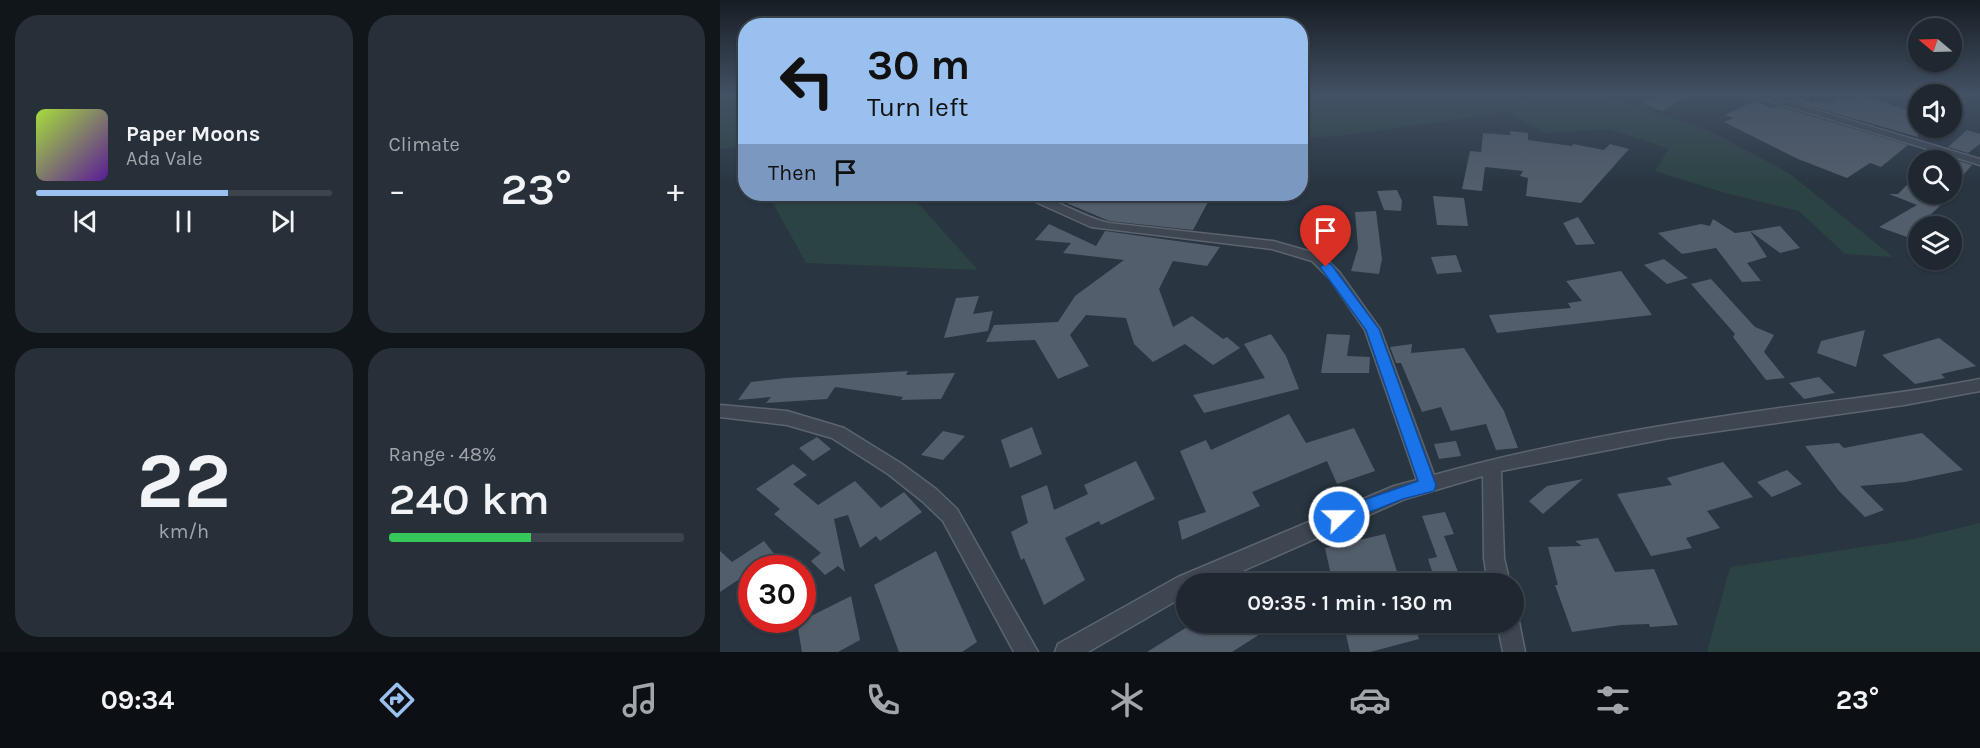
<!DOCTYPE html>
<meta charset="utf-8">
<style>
:root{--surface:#1f2831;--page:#273039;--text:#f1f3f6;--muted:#a1a6ab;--line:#3c444d;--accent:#9ac0f0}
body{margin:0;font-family:Karla,sans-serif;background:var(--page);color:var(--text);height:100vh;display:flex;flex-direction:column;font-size:22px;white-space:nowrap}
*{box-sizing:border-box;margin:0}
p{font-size:20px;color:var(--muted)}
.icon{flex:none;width:33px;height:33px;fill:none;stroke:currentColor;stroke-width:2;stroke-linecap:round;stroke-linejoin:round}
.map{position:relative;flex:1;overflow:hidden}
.sheet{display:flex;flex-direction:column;gap:15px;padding:15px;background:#11161b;width:720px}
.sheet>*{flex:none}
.hud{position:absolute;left:18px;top:18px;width:570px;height:183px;border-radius:24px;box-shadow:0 2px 4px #0004,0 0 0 2px var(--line);background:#9ac0f0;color:#111;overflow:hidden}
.needle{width:39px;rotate:289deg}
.controls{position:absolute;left:1188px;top:18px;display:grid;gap:12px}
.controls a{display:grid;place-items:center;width:54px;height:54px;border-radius:50%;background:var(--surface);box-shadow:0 2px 4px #0004,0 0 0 2px var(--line);font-size:30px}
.speed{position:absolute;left:18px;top:555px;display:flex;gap:12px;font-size:30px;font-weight:700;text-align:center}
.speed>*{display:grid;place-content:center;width:78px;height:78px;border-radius:50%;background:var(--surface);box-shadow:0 2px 4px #0004,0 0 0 2px var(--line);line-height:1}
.speed .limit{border:9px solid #d22;background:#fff;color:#111}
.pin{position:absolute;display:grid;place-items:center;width:51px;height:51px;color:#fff;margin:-62px -26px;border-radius:50% 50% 50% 0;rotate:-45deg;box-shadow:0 0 6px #0007}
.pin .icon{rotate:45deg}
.me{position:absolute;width:66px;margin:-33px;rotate:68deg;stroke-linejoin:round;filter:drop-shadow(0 0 4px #0008)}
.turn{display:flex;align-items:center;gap:21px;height:126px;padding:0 30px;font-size:27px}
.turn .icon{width:78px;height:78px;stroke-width:2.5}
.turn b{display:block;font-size:42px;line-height:51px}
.then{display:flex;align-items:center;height:57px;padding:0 30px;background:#0003;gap:12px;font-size:22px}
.big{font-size:45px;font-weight:600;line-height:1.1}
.sheet .tile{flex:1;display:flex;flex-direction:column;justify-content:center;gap:9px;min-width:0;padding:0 21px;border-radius:24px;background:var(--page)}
.sheet .dial{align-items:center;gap:0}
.dial b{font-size:78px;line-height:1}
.song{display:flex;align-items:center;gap:18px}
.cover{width:72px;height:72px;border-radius:9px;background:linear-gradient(135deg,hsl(80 70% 55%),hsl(270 70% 35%))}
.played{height:6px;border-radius:3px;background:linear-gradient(90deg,var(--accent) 65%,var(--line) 65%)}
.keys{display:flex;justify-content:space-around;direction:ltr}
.heat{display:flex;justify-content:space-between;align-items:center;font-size:33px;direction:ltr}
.charge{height:9px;border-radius:4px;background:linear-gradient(90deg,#34c759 48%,var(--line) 0)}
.sheet .tiles{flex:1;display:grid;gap:15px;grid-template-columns:repeat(2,1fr)}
.trip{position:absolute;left:456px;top:573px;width:348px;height:60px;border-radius:30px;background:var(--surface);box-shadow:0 2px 4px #0004,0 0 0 2px var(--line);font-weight:600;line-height:60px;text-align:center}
.menu{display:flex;height:96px;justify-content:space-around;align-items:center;background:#0c1014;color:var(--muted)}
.menu .icon{width:42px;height:42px}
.menu .active{color:var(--accent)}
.menu b{font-size:27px;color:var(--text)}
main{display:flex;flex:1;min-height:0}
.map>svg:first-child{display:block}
.green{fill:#2c4343}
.building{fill:#535e6c}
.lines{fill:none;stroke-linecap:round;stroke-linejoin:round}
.minor-casing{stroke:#5c646e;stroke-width:3}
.minor{fill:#3d4651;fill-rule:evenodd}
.route{fill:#1a73e8;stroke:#114b97;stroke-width:1.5}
</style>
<main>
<section class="sheet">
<div class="tiles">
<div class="tile">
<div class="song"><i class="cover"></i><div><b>Paper Moons</b><p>Ada Vale</p></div></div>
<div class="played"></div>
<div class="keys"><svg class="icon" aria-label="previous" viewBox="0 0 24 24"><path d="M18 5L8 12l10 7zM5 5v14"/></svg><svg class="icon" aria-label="pause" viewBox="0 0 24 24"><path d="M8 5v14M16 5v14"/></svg><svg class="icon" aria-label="next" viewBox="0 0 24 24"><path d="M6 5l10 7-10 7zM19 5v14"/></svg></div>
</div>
<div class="tile"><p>Climate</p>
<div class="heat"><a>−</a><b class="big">23°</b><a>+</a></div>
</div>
<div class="tile dial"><b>22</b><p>km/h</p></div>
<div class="tile"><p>Range · 48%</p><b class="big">240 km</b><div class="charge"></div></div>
</div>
</section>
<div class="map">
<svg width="1260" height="652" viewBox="0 0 1260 652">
<rect width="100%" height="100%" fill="#293541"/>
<!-- green -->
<path class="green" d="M 0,94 L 25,94 L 25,146 L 0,149 Z
M 581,94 L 880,94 L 988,130 L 1069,173 L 1173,257 L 1125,254 L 1079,211 L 1005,193 L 935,171 L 949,149 L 888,129 L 825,133 L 788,112 L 619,136 L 581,138 Z
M 48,194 L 190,194 L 258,270 L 86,263 Z
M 1260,523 L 1260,652 L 987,652 L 1010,567 L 1189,540 Z"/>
<!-- building -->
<path class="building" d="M 940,94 L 972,94 L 942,111 L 922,103 Z
M 1141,94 L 1198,114 L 1198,137 L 1069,100 L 1075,97 L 1092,103 L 1096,100 L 1109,104 L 1119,98 L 1128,100 Z
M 1034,101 L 1053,108 L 1058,106 L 1188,145 L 1161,167 L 1150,163 L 1127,178 L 1078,159 L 1004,122 L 1014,118 L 1005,115 Z
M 1247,130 L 1260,134 L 1260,144 L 1248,153 L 1228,147 Z
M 790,131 L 808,133 L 808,140 L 852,146 L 853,144 L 884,150 L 890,144 L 909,149 L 861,203 L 806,196 L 808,178 L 800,176 L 803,171 L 765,167 L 762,191 L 742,189 L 750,151 L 761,152 L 763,133 L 790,135 Z
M 1223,156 L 1252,165 L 1238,181 L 1242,186 L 1198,226 L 1198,241 L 1159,227 L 1197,205 L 1169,194 L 1178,194 L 1198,174 L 1198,194 L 1232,194 L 1232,160 L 1219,160 Z
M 677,190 L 682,201 L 681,211 L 664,210 L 657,191 Z
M 325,194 L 486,194 L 488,202 L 473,230 L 389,221 Z
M 713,196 L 744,198 L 748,226 L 717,225 Z
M 656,211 L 662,259 L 659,274 L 631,271 L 638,248 L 635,212 Z
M 858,217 L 875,244 L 856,245 L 843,223 Z
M 993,219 L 1015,233 L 1030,231 L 1047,257 L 1027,263 L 1041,281 L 1022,282 L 996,248 L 962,254 L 938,233 L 981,224 L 990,226 Z
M 329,224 L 376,246 L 385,231 L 500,247 L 487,266 L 453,261 L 439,289 L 453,327 L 472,316 L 503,339 L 507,337 L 520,348 L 493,365 L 465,344 L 433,362 L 414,344 L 406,318 L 366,315 L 350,335 L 369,366 L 338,379 L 315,340 L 266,342 L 274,325 L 338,322 L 355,296 L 404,260 L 343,253 L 351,243 L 315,240 Z
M 1060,226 L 1080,248 L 1060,253 L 1030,231 Z
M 736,255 L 742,272 L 717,274 L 711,257 Z
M 944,259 L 968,278 L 947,284 L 924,265 Z
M 901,271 L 932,315 L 777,333 L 769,315 L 851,308 L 848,303 L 862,301 L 846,281 Z
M 991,279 L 1035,327 L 1054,335 L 1044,352 L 1065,378 L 1046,380 L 1013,337 L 1015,334 L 971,284 Z
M 259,296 L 253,314 L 273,311 L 268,331 L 224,338 L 236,298 Z
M 1145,330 L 1136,367 L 1097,353 L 1101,341 Z
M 551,334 L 566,356 L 579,389 L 484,413 L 473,395 L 545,378 L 524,344 Z
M 607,334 L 630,335 L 627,356 L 650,357 L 649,373 L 601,373 Z
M 1219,338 L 1256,366 L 1221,374 L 1225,378 L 1195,384 L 1162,355 Z
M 692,344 L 691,353 L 744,348 L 784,411 L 798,448 L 776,450 L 766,424 L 731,431 L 721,407 L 702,412 L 681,363 L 676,363 L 670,347 Z
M 188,371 L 186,375 L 235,373 L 221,399 L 181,400 L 183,397 L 115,387 L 107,399 L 46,403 L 51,397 L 18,400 L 31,382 L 66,378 Z
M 1099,377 L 1115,393 L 1084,399 L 1069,383 Z
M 569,414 L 586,443 L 634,428 L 655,471 L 617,484 L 607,461 L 532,492 L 540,506 L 462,540 L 458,521 L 486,512 L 460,451 L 486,440 L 491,450 Z
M 312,427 L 322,454 L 290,468 L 281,440 Z
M 223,431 L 245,436 L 223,460 L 201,455 Z
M 1202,433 L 1243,470 L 1185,482 L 1140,486 L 1164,510 L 1145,517 L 1119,491 L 1085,446 L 1119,443 L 1124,448 Z
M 97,437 L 111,449 L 93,461 L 79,448 Z
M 736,441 L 741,456 L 719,459 L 714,444 Z
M 416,461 L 435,499 L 381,525 L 379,521 L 345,538 L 365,580 L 324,605 L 304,558 L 301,560 L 291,532 L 308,523 L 301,496 L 327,485 L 334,510 L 368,494 L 364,485 Z
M 1003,462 L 1033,497 L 987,511 L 1000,528 L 966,538 L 972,548 L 931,556 L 897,494 L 952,485 L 947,478 Z
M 73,464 L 87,475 L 73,484 L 98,505 L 135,481 L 161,508 L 184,492 L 202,512 L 160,541 L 156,536 L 140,548 L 128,515 L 114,519 L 125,572 L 118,566 L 105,575 L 91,561 L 101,553 L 54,514 L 60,509 L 36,489 Z
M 1067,470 L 1082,484 L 1052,497 L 1037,482 Z
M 863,479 L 823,514 L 809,501 L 827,486 Z
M 725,512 L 734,534 L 724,536 L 740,577 L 716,583 L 708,559 L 717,557 L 702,516 Z
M 665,534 L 681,584 L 613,584 L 605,548 Z
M 878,538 L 895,572 L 934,569 L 958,625 L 930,627 L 929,624 L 901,625 L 852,632 L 835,585 L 838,585 L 828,547 L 862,546 L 855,541 Z
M 44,541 L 55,555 L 0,592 L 0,551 L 12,562 Z
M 216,551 L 257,642 L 242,652 L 179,652 L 154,585 Z
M 131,596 L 140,640 L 118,652 L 82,652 L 77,623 Z
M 475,622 L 559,622 L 512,652 L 427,652 Z
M 623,622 L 694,622 L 699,639 L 650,652 L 630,652 Z"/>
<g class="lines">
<!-- minor casing -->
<g class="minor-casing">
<path id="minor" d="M 1027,94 L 1042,94 L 1260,159 L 1260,165 Z
M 298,194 C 326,191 360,217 389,223 L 553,241 L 602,255 L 620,273 L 660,329 L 714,475 C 825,444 939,425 1053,409 C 1122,399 1191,393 1260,379 L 1260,391 L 1184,405 L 949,438 L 781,471 L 784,558 L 790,584 L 768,584 L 764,558 L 763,476 L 685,499 L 493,584 L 466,584 L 466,595 L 368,652 L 335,652 L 338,644 L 458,577 L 674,486 L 697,480 L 645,330 L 610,279 L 592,261 L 552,249 L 371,227 Z
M 0,405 L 67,411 L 124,428 L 182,464 L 216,489 L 237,509 L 318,652 L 294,652 L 223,521 L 202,501 L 168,474 L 112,438 L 67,425 L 0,417 Z
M 794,613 L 799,622 L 805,652 L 783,652 L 777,622 L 794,622 Z"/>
</g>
<!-- minor -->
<use href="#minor" class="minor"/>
</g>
<!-- sky -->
<linearGradient id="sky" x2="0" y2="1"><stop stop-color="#171d24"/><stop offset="0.51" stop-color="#435165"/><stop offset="1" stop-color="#435165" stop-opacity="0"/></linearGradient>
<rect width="1260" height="185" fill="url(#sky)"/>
<!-- route -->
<path class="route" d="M 606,263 L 611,264 L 659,329 L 716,485 L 714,491 L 683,499 L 619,524 L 613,522 L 610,517 L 613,511 L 698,481 L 646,330 L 600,267 Z"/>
</svg>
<div class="controls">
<a><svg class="needle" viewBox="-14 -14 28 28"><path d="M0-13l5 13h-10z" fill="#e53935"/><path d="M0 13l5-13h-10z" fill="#a1a6ab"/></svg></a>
<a><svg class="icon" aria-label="sound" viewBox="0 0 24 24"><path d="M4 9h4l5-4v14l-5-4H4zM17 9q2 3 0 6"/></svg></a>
<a><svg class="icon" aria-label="search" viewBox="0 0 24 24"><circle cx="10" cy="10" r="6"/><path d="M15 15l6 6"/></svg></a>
<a><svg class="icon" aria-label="layers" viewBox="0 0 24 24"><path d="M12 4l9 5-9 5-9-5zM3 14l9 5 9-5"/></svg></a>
</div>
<div class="speed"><div class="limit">30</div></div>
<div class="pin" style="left:606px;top:267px;background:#d93025"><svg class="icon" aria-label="arrive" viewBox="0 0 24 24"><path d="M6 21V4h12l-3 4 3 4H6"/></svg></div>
<svg class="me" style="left:619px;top:517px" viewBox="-20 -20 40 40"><circle r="17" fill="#1a73e8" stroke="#fff" stroke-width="3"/><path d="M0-11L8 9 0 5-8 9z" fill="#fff"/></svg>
<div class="trip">09:35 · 1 min · 130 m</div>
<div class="hud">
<div class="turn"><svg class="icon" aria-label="left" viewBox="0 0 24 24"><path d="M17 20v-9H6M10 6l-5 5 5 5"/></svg><div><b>30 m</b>Turn left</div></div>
<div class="then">Then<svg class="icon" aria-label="arrive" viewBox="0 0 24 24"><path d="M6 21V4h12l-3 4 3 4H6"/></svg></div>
</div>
</div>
</main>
<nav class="menu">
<b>09:34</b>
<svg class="icon active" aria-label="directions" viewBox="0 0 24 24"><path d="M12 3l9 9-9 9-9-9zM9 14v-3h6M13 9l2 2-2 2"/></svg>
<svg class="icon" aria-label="music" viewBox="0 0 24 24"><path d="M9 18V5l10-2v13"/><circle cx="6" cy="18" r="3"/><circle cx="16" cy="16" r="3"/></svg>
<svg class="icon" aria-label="phone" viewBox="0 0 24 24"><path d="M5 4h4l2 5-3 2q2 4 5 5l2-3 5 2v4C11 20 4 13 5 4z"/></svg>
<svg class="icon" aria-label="climate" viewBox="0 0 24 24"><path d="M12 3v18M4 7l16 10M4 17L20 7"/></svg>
<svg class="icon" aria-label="car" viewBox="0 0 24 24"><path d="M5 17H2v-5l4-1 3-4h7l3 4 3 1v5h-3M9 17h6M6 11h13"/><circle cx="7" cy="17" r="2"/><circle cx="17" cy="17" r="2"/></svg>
<svg class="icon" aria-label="filters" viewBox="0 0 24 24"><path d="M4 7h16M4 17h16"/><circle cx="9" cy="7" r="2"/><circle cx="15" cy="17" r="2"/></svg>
<b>23°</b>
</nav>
